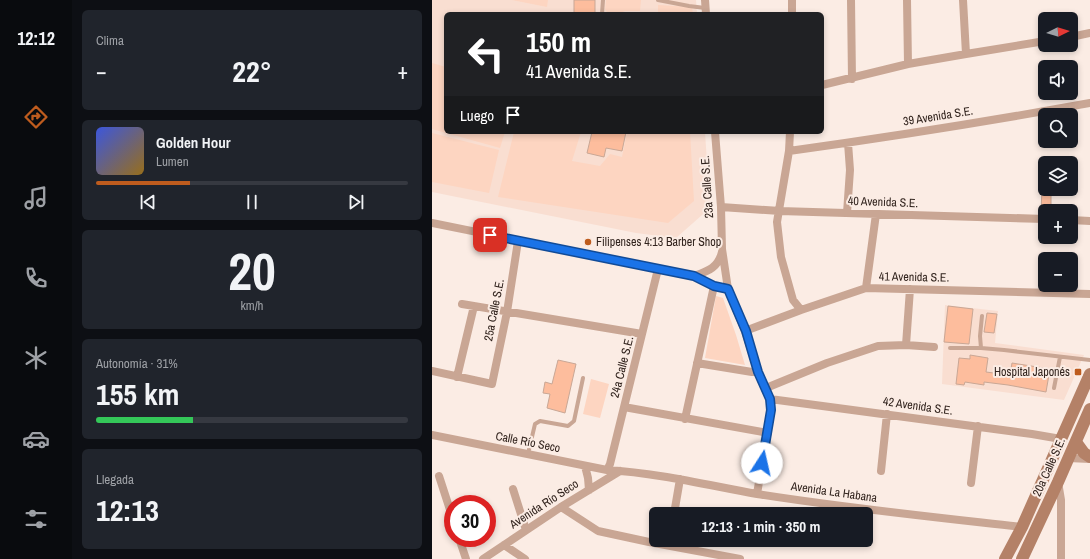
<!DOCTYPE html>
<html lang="es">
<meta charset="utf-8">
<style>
:root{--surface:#171b24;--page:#20242c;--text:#f1f3f6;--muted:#9ea1a6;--line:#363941;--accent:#be5c1e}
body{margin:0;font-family:"Archivo Narrow",sans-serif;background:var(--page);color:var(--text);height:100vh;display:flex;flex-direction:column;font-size:15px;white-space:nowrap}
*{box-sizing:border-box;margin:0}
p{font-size:13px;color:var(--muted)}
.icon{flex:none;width:22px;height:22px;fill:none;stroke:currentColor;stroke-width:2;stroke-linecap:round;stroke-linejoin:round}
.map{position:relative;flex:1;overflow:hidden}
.sheet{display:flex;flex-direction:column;gap:10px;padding:10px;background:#0d0f14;width:360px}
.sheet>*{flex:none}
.top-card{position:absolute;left:12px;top:12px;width:380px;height:122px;border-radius:6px;box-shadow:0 2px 6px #0003;background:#202124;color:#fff;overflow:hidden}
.needle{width:26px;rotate:85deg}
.buttons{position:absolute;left:606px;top:12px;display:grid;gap:8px}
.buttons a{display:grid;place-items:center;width:40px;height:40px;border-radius:6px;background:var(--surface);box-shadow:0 2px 6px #0003;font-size:20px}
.speed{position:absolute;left:12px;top:495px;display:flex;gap:8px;font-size:20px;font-weight:700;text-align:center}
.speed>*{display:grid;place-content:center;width:52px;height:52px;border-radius:50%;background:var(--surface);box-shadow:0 2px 6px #0003;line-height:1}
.speed .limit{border:6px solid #d22;background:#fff;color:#111}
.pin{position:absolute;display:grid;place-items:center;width:34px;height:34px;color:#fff;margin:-17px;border-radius:8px;box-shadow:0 2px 6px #0006}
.me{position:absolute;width:44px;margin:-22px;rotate:10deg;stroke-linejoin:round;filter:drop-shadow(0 0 3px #0008)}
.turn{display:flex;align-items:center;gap:14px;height:84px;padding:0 16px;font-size:18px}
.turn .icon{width:52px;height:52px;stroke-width:2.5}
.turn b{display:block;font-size:28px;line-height:34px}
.then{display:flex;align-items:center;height:38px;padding:0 16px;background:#0003;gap:8px;font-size:15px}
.big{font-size:30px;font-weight:700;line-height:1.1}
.sheet .widget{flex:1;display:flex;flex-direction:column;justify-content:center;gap:6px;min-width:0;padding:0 14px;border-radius:6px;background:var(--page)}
.sheet .dial{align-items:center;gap:0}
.dial b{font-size:52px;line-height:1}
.song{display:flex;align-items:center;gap:12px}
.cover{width:48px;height:48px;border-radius:6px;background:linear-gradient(135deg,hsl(230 70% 55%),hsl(40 70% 35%))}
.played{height:4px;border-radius:2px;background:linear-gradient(90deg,var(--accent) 30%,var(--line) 30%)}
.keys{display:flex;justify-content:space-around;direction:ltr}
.heat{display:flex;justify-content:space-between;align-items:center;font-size:22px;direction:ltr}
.charge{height:6px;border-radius:3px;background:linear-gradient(90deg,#34c759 31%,var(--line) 0)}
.trip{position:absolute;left:217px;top:507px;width:224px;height:40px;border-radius:6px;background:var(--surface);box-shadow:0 2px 6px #0003;font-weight:700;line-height:40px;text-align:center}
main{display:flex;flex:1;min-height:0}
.tab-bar{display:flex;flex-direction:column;width:72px;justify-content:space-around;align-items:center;background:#090b0e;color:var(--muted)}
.tab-bar .icon{width:28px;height:28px}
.tab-bar .active{color:var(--accent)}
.tab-bar b{font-size:18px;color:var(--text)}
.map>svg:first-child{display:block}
.built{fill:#f9ded1}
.green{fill:#fdd5c1}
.building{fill:#fdbd9d;stroke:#c9a795}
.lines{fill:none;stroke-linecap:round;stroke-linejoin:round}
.lane{stroke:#c9a694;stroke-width:4}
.street{stroke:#c9a694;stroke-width:8}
.secondary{stroke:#b48167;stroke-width:12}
.route-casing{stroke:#114b97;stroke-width:10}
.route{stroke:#1a73e8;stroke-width:7}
.poi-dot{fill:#be5c1e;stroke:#fbece4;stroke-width:1.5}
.labels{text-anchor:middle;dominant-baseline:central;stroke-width:4;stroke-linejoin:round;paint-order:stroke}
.street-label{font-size:12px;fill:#31231d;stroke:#fbece4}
.poi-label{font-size:12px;fill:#31231d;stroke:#fbece4;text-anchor:start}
</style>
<main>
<nav class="tab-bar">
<b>12:12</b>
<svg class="icon active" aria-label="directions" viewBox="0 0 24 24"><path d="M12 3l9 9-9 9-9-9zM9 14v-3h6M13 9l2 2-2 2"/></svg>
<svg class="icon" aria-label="music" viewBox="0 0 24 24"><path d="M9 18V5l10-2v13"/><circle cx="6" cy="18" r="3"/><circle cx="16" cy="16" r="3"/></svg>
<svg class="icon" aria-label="phone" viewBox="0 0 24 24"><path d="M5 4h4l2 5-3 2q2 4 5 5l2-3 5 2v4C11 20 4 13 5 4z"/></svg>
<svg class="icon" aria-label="climate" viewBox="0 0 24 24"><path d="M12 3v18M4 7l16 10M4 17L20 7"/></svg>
<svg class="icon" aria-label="car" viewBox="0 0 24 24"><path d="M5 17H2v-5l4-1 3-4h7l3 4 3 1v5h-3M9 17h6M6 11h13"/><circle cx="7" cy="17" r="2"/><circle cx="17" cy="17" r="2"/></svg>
<svg class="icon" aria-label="filters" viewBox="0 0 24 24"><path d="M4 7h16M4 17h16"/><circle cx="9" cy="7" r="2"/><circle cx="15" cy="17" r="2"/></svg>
</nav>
<section class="sheet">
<div class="widget"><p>Clima</p>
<div class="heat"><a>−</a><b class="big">22°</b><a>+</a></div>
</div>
<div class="widget">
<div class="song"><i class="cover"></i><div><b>Golden Hour</b><p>Lumen</p></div></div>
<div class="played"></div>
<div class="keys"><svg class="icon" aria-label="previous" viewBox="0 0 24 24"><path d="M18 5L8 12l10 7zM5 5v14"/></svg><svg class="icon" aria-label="pause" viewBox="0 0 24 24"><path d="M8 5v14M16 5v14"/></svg><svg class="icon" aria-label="next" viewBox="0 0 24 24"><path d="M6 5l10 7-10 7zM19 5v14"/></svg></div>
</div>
<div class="widget dial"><b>20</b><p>km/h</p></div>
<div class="widget"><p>Autonomía · 31%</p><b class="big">155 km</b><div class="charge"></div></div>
<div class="widget"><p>Llegada</p><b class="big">12:13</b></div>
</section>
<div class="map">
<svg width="658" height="559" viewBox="0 0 658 559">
<rect width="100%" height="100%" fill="#fbece4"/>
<!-- built -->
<path class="built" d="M 0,0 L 264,0 L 265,14 L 14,14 L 14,132 L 273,132 L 278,208 L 244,238 L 204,233 L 0,192 Z
M 513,305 L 566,311 L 563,343 L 652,355 L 632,400 L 510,384 Z"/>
<!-- green -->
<path class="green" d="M 80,0 L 116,0 L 115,7 Z
M 174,0 L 209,0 L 208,11 L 193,11 L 186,14 L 177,14 L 173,10 Z
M 226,5 L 260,7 L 261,14 L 226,14 Z
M 0,63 L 14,67 L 14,132 L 73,132 L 68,148 L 0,129 Z
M 82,132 L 149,132 L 140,161 L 168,166 L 178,154 L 190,157 L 195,132 L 258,132 L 262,201 L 236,223 L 66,197 Z
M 0,133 L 67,150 L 57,193 L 0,182 Z
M 284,296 L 291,298 L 304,335 L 313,365 L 273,358 Z
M 159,379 L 177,384 L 168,418 L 151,414 Z"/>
<!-- building -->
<path class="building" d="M 142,0 L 163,0 L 163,14 L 142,14 Z
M 160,132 L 194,132 L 190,151 L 174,148 L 172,157 L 155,153 Z
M 610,190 L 619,190 L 619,211 L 609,211 Z
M 516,306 L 541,309 L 537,344 L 512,342 Z
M 555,313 L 565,314 L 562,333 L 552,332 Z
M 538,355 L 556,358 L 554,372 L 578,375 L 580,363 L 618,369 L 614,392 L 576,385 L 552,382 L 552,385 L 533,382 L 532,385 L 524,384 L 527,358 L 538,359 Z
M 126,360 L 144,364 L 133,413 L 115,408 L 118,394 L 111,393 L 113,382 L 120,384 Z"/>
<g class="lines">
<!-- lane -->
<path class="lane" d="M 226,0 L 257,6 L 273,8
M 170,14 L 171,0
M 518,348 L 549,348 L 572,350 L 658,360
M 549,348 L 548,336 L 550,316
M 622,388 L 628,357
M 96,454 L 103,424 L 108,421 L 136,426 L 142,421 L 151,378"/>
<!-- street -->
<path class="street" d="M 273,0 L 274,14
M 360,0 L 360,14
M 419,0 L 420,79
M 475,0 L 476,64
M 531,0 L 534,54
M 639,37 L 658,33
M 390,85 L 476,64 L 534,54 L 613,41
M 283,132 L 289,207 L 290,249 L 296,289 L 313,331 L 326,372 L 338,399 L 339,411 L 325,494
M 358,132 L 357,151 L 345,222 L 349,257 L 361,300 L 369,310
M 357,151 C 458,137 558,121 658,103
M 289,207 L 348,211 L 613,219
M 415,213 L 418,170 L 416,143
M 639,220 L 658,221
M 0,223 L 262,276 L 282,286 L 296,289
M 262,276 C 276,271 286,268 290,252
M 434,288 L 444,214
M 30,304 L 210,334
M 313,331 L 369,310 L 434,288 L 658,294
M 474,345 L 478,289
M 265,363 L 320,372 L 326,372
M 0,371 L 60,384 L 75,312 L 86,241
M 25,377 L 42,306
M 334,388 L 395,363 L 446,346 L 474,345 L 502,347
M 338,399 L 600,434 L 629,439
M 192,407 L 336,433
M 253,419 L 282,286
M 0,435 L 175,470 C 226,473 275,485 325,494 C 413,508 501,517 590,527
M 636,458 L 658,459
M 153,466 L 156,478 L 157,490
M 175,470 L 178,464 L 226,269
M 449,471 L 455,414
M 7,476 L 21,519
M 626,482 L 629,500 L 629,559
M 539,483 L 546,426
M 81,489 L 94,530
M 129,507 L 166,531 L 217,542 L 308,559
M 242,514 L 248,479
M 27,538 L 34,559
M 72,545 L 93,559
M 51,559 L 129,507 L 188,471"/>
<!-- secondary -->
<path class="secondary" d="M 644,442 L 652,453 L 658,457
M 573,559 L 590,527 L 658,374
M 590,559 L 626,482 L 658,409"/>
</g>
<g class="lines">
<!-- route casing -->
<g class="route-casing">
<path id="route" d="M 58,235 L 262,276 L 282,286 L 296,289 L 314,331 L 326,372 L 338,399 L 339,410 L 330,463"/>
</g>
<!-- route -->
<use href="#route" class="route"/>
</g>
<!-- markers -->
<g class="poi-dot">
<circle cx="156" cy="242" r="4"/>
<rect x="642" y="368" width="8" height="8" rx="2"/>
</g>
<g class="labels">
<!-- street labels -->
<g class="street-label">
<text transform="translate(506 116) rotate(-9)">39 Avenida S.E.</text>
<text transform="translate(275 187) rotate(-94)">23a Calle S.E.</text>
<text transform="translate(451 202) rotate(2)">40 Avenida S.E.</text>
<text transform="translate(482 277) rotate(1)">41 Avenida S.E.</text>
<text transform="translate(62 310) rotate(-79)">25a Calle S.E.</text>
<text transform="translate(190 367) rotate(-76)">24a Calle S.E.</text>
<text transform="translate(486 406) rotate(8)">42 Avenida S.E.</text>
<text transform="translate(96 442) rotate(11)">Calle Río Seco</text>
<text transform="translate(617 467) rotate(-66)">20a Calle S.E.</text>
<text transform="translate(402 492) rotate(8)">Avenida La Habana</text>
<text transform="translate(112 504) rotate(-33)">Avenida Río Seco</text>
</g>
<!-- poi labels -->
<g class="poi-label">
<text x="164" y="242">Filipenses 4:13 Barber Shop</text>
<text x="638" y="372" text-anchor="end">Hospital Japonés</text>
</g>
</g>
</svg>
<div class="buttons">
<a><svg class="needle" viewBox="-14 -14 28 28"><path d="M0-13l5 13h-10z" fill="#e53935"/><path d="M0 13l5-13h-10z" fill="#9ea1a6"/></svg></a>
<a><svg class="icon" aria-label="sound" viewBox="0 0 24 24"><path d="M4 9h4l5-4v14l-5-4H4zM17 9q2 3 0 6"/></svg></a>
<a><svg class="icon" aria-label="search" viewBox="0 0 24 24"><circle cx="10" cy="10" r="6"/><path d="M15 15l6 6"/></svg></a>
<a><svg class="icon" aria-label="layers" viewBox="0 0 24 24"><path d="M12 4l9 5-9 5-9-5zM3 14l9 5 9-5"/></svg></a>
<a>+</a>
<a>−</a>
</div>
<div class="speed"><div class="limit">30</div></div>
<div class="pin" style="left:58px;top:235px;background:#d93025"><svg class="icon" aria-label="arrive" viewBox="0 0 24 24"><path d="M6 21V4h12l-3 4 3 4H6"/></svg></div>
<svg class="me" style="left:330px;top:463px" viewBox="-20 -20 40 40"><circle r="19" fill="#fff"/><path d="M0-13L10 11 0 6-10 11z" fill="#1a73e8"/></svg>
<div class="trip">12:13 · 1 min · 350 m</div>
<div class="top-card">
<div class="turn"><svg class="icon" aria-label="left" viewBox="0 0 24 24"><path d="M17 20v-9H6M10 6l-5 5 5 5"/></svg><div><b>150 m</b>41 Avenida S.E.</div></div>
<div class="then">Luego<svg class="icon" aria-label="arrive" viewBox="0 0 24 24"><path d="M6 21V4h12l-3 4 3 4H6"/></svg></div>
</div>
</div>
</main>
